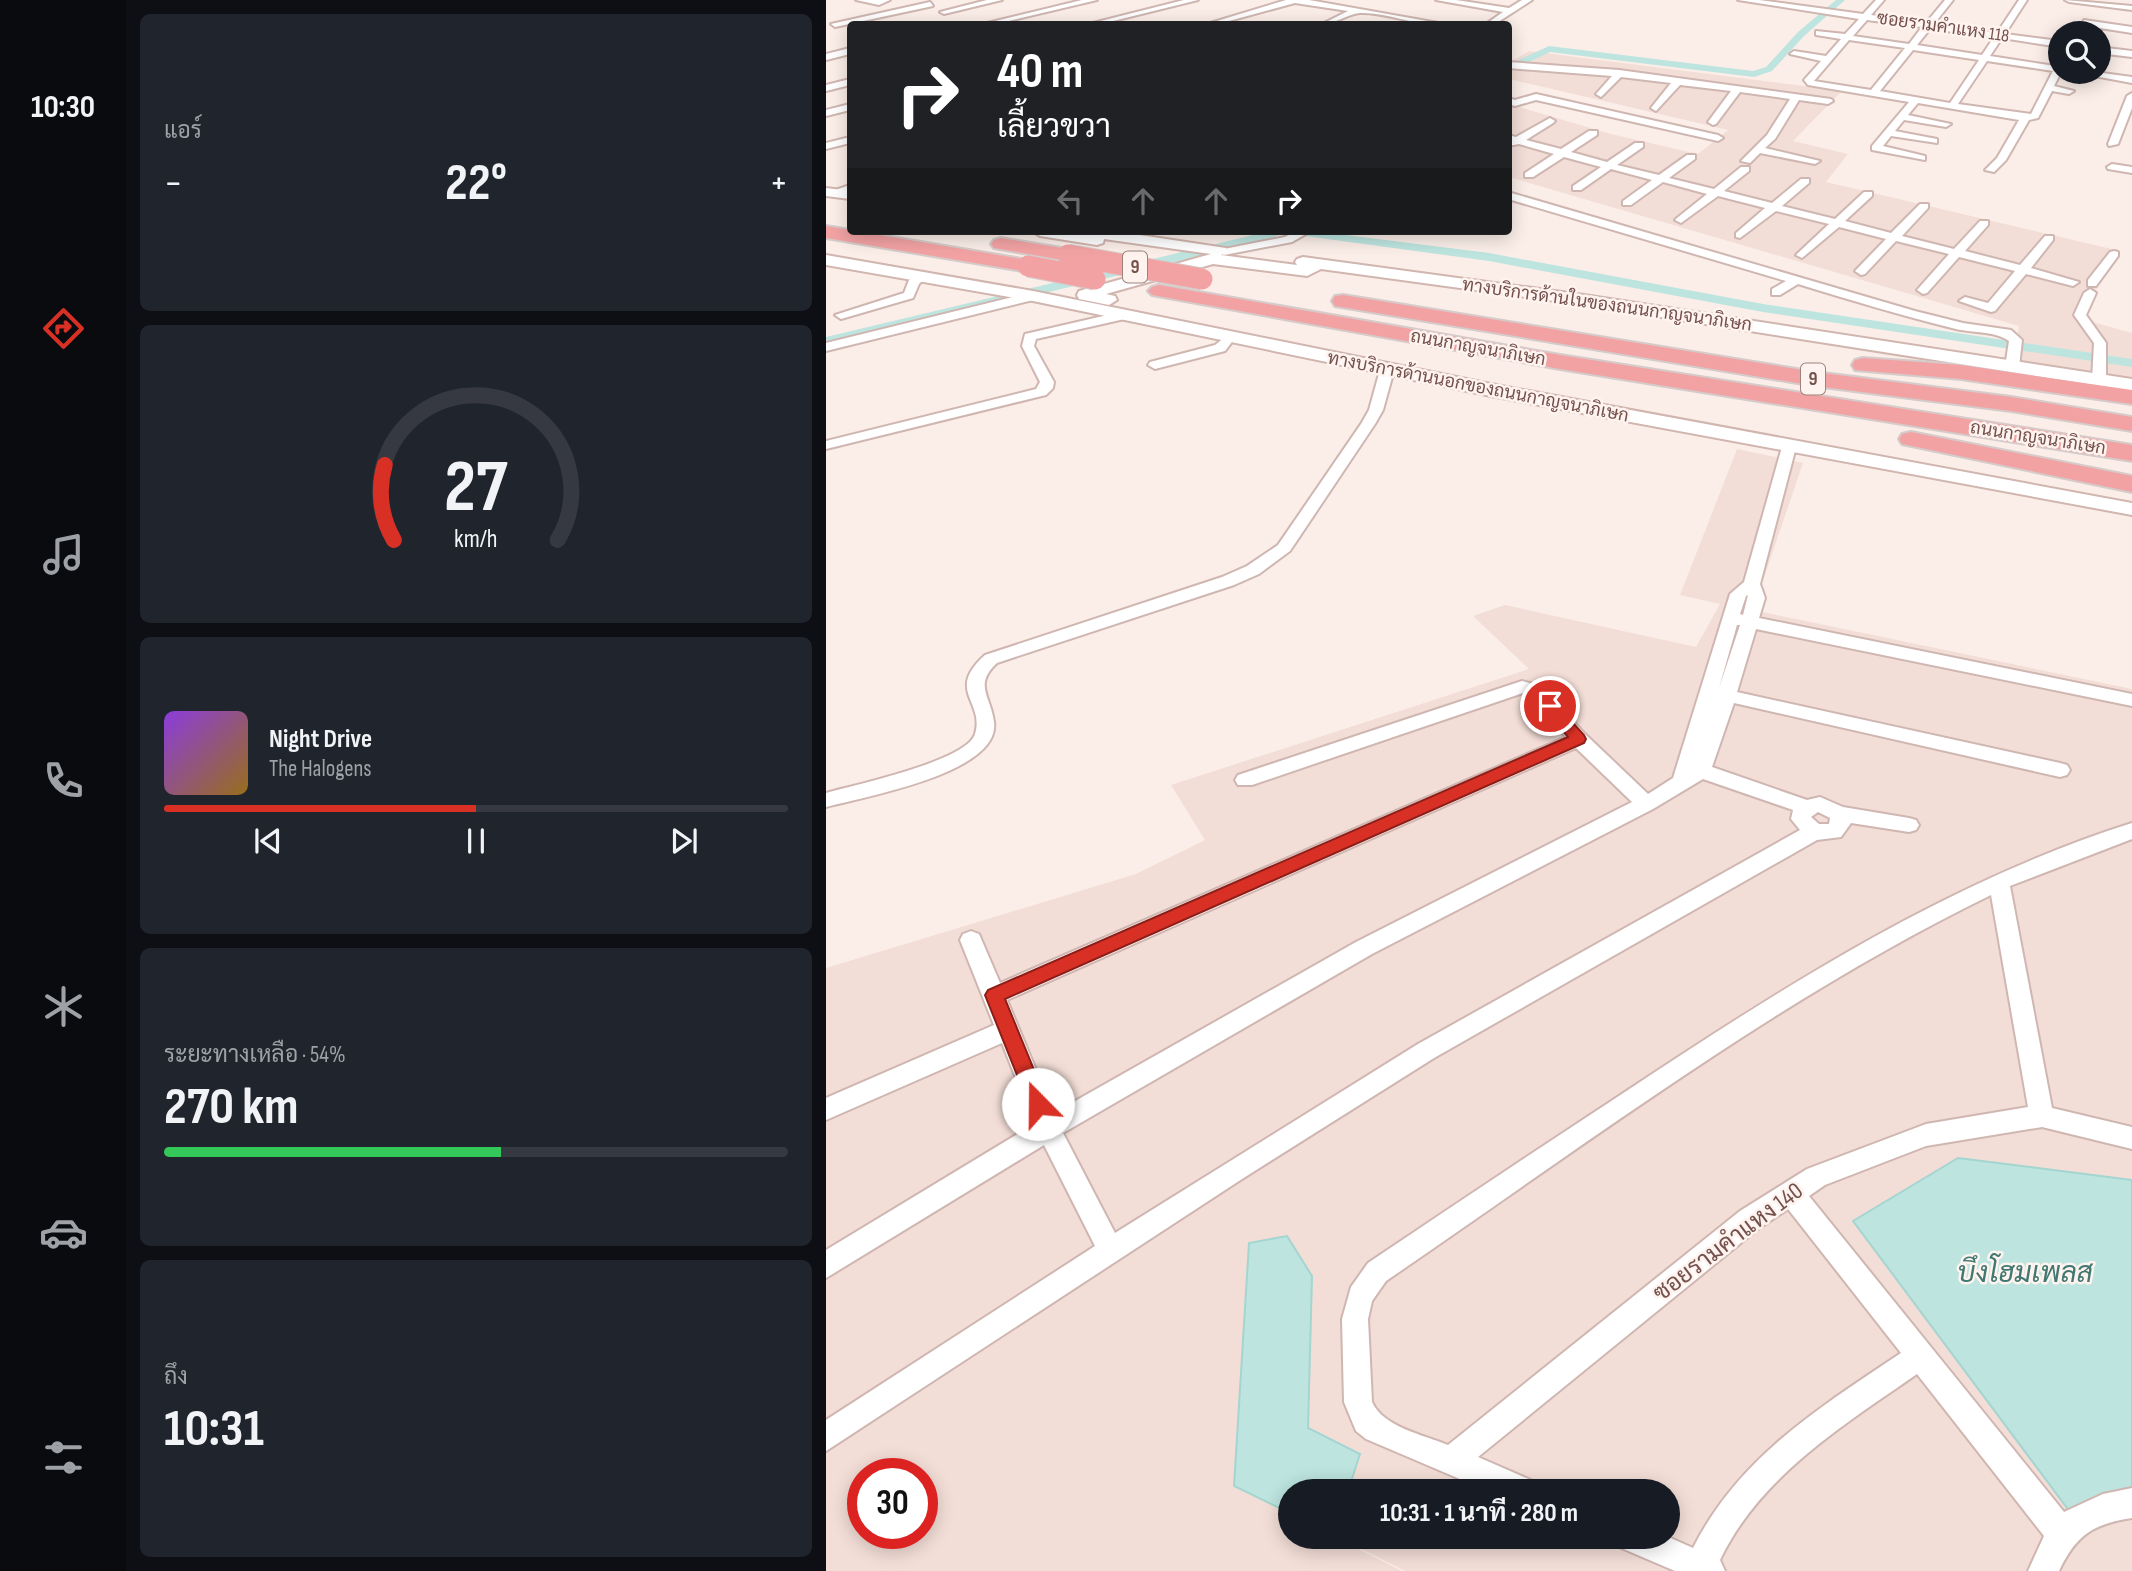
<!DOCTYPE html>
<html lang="th">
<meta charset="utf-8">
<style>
:root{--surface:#171b24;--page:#20242c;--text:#f1f3f6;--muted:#9ea1a6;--line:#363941;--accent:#d93025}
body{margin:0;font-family:"Sofia Sans Condensed",Sarabun,sans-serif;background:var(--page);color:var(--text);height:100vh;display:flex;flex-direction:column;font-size:26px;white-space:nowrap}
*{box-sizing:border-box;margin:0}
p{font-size:23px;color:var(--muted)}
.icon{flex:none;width:38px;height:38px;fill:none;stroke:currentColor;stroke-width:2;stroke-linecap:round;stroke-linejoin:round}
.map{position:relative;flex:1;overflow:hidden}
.details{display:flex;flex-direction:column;gap:14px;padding:14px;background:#0d0f14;width:700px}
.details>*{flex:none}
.top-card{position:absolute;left:21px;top:21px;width:665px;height:214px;border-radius:7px;box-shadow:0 4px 18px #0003;background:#202124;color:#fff;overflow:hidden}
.fabs{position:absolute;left:1222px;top:21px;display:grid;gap:14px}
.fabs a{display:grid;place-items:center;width:63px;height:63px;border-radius:50%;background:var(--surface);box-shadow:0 4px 18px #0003;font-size:35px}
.speed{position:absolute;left:21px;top:1458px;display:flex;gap:14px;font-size:35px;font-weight:700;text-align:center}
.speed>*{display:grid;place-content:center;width:91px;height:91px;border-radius:50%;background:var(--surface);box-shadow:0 4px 18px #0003;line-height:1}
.speed .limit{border:10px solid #d22;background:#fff;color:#111}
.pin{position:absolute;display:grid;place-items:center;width:60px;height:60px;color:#fff;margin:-30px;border:4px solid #fff;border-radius:50%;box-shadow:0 2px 7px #0007}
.me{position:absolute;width:77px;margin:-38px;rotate:338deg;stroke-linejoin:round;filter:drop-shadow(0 0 5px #0008)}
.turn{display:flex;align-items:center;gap:24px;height:147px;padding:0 35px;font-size:32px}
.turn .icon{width:91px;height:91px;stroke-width:2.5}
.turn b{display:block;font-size:49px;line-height:60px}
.lanes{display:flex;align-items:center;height:66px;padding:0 35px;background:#0003;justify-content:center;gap:35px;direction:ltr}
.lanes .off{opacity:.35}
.big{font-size:52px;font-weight:700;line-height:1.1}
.details .widget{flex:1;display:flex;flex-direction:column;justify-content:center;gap:10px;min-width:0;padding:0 24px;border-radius:10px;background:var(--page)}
.details .dial{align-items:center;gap:0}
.dial svg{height:182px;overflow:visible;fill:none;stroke:var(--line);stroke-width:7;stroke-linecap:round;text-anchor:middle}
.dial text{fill:var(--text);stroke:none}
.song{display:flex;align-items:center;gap:21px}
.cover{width:84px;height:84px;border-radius:10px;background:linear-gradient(135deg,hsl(270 70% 55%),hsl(40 70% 35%))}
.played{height:7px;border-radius:4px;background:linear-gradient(90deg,var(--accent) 50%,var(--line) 50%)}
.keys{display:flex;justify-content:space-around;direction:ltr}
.heat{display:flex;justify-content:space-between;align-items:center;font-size:38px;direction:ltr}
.charge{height:10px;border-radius:5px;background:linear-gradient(90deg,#34c759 54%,var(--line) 0)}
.trip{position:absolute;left:452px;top:1479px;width:402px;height:70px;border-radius:35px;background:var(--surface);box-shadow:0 4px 18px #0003;font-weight:700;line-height:70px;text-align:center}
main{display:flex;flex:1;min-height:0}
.dock{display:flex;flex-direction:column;width:126px;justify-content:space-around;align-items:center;background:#090b0e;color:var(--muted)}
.dock .icon{width:49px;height:49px}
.dock .active{color:var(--accent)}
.dock b{font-size:32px;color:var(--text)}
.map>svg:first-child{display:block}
.residential{fill:#f3ded7;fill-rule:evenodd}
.water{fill:#bde4df;stroke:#a4d5d0;stroke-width:2}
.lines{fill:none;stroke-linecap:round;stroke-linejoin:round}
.canal{fill:#bde4df;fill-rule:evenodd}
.minor-casing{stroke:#cfb6b1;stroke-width:4}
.secondary-casing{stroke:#d1b5af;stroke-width:4}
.motorway-casing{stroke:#d5cbca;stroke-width:4}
.minor{fill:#fff;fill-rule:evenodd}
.secondary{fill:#fff;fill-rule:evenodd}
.motorway{fill:#f2a2a3;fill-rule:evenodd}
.motorway-bridge-casing{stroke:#d5cbca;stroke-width:23;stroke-linecap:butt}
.motorway-bridge{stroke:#f2a2a3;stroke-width:21}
.route{fill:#d93025;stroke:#8d1f18;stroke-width:2}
.labels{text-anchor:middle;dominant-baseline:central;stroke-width:5;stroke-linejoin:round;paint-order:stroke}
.far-street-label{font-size:18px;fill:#74514d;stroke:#fef3ee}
.shield{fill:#fef3ee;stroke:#9d827d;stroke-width:2}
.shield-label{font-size:19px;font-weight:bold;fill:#74514d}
.near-street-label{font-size:24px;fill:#74514d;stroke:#fef3ee}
.near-water-label{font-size:28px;font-style:italic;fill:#417872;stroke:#fef3ee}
</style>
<main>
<nav class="dock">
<b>10:30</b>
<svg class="icon active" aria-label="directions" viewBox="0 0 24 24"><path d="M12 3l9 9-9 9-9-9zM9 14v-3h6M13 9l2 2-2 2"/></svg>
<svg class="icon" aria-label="music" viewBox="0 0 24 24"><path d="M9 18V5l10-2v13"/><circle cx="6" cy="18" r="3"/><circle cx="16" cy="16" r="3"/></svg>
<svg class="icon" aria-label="phone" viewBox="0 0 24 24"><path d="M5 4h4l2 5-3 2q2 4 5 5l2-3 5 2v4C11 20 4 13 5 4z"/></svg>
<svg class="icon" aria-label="climate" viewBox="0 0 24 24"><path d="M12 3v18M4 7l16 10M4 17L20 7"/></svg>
<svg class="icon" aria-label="car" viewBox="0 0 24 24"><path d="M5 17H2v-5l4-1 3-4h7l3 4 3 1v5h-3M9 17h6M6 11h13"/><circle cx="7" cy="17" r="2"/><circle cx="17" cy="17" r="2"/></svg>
<svg class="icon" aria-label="filters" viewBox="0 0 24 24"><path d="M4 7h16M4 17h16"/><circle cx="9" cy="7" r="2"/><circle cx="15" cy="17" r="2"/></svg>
</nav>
<section class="details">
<div class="widget"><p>แอร์</p>
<div class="heat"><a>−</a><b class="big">22°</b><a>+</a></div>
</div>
<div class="widget dial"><svg viewBox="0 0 100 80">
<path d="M14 69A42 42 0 1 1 86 69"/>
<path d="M14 69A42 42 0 0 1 10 36" stroke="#d93025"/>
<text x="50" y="56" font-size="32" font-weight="700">27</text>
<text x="50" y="72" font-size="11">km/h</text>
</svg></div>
<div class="widget">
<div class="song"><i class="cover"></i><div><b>Night Drive</b><p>The Halogens</p></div></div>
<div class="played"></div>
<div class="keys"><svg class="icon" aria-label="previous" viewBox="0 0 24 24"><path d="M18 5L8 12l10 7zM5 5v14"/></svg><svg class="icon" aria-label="pause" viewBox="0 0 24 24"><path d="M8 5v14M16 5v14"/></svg><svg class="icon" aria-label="next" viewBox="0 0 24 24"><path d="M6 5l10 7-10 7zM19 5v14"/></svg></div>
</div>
<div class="widget"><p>ระยะทางเหลือ · 54%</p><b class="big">270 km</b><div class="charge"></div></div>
<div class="widget"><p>ถึง</p><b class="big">10:31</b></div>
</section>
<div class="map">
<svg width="1306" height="1571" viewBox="0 0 1306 1571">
<rect width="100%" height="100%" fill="#fbeee8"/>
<!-- residential -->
<path class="residential" d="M 703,51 L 1016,91 L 967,141 L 1022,154 L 1000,182 L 1290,250 L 1256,319 L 1306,333 L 1306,380 L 1187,361 L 1193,326 L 683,177 L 683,104 L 785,134 L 872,154 L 902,130 L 683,79 L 683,63 Z
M 911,449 L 977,463 L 927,610 L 1306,689 L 1306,1571 L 579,1571 L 512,1537 L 842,1536 L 842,1491 L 464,1491 L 464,1536 L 508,1537 L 576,1571 L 0,1571 L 0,968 L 310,874 L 379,840 L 345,785 L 703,669 L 647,616 L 679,605 L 870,647 L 894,604 L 854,595 ZM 37,1474 L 96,1474 L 96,1533 L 37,1533 Z"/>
<!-- water -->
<path class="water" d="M 1132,1158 L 1306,1180 L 1306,1489 L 1244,1512 L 1027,1221 Z
M 461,1236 L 486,1276 L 482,1428 L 534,1454 L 522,1491 L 464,1491 L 464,1513 L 408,1486 L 423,1243 Z"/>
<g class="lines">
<!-- canal -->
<path class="canal" d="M 1010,0 L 1019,0 L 978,36 L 946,71 L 928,77 L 724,52 L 682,72 L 682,65 L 723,46 L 927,71 L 940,67 L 972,32 Z
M 444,231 L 488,231 L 663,253 L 937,304 L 1306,359 L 1306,367 L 937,312 L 663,261 L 457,233 L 441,240 L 0,345 L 0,337 Z"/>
<!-- minor casing -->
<g class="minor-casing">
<path id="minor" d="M 30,0 L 64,0 L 53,5 Z
M 161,0 L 176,0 L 118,14 L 114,12 Z
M 256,0 L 271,0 L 170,24 L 157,24 Z
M 358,0 L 372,0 L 275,24 L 263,24 Z
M 460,0 L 483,0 L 618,24 C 590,27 562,12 534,13 C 521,14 510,24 496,24 L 522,11 L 469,3 L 392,24 L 381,24 Z
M 610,0 L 630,0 L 683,8 L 696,0 L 706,0 L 669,24 L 660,24 L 677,12 Z
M 912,0 L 933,0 L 1037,14 L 1050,0 L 1058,0 L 1045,15 L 1100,23 L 1119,0 L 1127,0 L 1108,24 L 1171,33 L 1193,0 L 1201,0 L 1179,34 L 1234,41 L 1234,47 L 1176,38 L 1164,56 L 1229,66 L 1234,62 L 1235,72 L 1228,86 L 1248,91 L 1243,94 L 1226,91 L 1212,118 L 1203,120 L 1180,160 L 1168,172 L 1159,170 L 1171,158 L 1193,120 L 1092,103 L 1082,115 L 1125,124 L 1120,127 L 1078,120 L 1069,131 L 1111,139 L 1111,143 L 1065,136 L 1057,146 L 1099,156 L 1099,160 L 1046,150 L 1046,146 L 1083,102 L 982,85 L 978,80 L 995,61 L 964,54 L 968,51 L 1000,56 L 1015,39 L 990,35 L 990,31 L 1019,34 L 1033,19 ZM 1041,20 L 1096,27 L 1083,44 L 1027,36 ZM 1104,29 L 1168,37 L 1156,55 L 1091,45 ZM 1023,40 L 1079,48 L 1045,90 L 988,81 ZM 1087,50 L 1153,60 L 1124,103 L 1054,91 ZM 1161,61 L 1227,71 L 1205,114 L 1132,104 Z
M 1239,0 L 1306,6 L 1306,10 L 1243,2 Z
M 104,2 L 107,6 L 9,27 L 5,24 Z
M 1258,20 L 1306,27 L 1306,33 L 1255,25 Z
M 1272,47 L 1306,51 L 1306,57 L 1272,53 Z
M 24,48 L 24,54 L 0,60 L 0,54 Z
M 682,62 L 793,70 L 1005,99 L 1007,101 L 1002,104 L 973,100 L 949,139 L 939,148 L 994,161 L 989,164 L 934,153 L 924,163 L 915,161 L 941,135 L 964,99 L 914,92 L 890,124 L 887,125 L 882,122 L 905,91 L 854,85 L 830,111 L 825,108 L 845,83 L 795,77 L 775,97 L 770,94 L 786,76 L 682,68 Z
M 1247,72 L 1269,72 L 1306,77 L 1306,83 Z
M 24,79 L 24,85 L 0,91 L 0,85 Z
M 1306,93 L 1306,108 L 1292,144 L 1283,146 L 1282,144 L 1301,96 Z
M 710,94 L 892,135 L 897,138 L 892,141 L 710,100 L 689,106 L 682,104 L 682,98 L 689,100 Z
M 24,104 L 24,110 L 0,116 L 0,110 Z
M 724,118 L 729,121 L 727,123 L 700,140 L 735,149 L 763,131 L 771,131 L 771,135 L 745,152 L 781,162 L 809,143 L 817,143 L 817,147 L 791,165 L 833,175 L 861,155 L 869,155 L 869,159 L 843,178 L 888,189 L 915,167 L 923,167 L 923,171 L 898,191 L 946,203 L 975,179 L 983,179 L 983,183 L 956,206 L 1009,219 L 1038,192 L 1046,192 L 1046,196 L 1019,221 L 1065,233 L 1094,204 L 1102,204 L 1102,208 L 1076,236 L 1128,249 L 1154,221 L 1162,221 L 1162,225 L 1139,251 L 1194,265 L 1219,236 L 1227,236 L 1227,240 L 1205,268 L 1253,282 L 1247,286 L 1200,274 L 1169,311 L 1165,312 L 1133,301 L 1139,297 L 1162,303 L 1189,271 L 1133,257 L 1101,293 L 1097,294 L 1091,290 L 1123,254 L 1070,241 L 1039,274 L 1035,275 L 1029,271 L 1060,239 L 1013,227 L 976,258 L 970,255 L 972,253 L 1003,224 L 950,211 L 914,238 L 910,237 L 910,233 L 939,208 L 892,196 L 855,223 L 849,220 L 851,218 L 881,194 L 837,182 L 805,205 L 797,205 L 797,201 L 826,180 L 785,169 L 755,190 L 747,190 L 747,186 L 775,167 L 738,157 L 707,177 L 699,177 L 699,173 L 728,154 L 693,144 L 682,146 L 682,135 L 690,137 Z
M 24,137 L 24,143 L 0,149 L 0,143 Z
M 1286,164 L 1306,167 L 1306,173 L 1282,169 L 1281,167 Z
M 24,185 L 24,191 L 6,196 L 1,193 Z
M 682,192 L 1089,311 L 1137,323 L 1185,330 L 1196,340 L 1193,367 L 1186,371 L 1179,367 L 1183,341 C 1169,331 1147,333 1130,329 C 1077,316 1024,300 972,284 L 954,295 L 946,295 L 946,289 L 960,281 L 682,199 Z
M 470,231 L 485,231 L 466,242 L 398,255 L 392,252 L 398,249 L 459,237 Z
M 1288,251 L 1292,252 L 1292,256 L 1270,286 L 1262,286 L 1262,280 L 1284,252 Z
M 95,272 L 101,276 L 93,284 L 87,298 L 15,319 L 9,315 L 78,293 L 83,280 Z
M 1264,289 L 1270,293 L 1260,315 L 1280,343 L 1280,380 L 1273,384 L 1266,380 L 1268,343 L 1248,315 L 1258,293 Z
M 207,292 L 211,293 L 211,299 L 0,351 L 0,343 Z
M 299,311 L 305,315 L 303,318 L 210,339 L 208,346 L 228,382 L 227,388 L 220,395 L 0,449 L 0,441 L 210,389 L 214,382 L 196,346 L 199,334 Z
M 403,334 L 409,338 L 399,351 L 329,369 L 322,365 L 324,362 L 389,345 Z
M 561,366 L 568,370 L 557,410 L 549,424 L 464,551 L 433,574 L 408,585 L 171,663 C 147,685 165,696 168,722 C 175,773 37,797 0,807 L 0,793 C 28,785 141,761 149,734 C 159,701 119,691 159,655 L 396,577 L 421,566 L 452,545 L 535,424 L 543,410 L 554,370 Z
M 963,443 L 970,447 L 934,584 L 939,598 L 933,618 L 1306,694 L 1306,706 L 930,629 L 911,692 L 1234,763 L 1241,765 L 1244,770 L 1241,775 L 1234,777 L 908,703 L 886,767 L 981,800 L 994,797 L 1017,807 L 1083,818 L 1090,820 L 1093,825 L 1090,830 L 1083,832 L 1025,823 L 1015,837 L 991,840 L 608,1058 L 416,1179 L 0,1451 L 0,1420 L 269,1246 L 218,1145 L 0,1278 L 0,1250 L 208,1124 L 176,1043 L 0,1120 L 0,1098 L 168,1025 L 134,940 L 137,934 L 145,931 L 153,934 L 174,983 L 740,737 L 703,695 L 697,693 L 426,785 L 412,785 L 409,780 L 412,775 L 696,681 L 715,686 L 759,734 L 822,794 L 847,778 L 904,594 L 918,582 L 956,447 ZM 922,595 L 917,615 L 914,614 L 920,596 ZM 911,625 L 914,625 L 893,688 ZM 750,748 L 806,802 L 530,942 L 228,1113 L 181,1000 ZM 877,779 L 967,810 L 965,819 L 974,830 L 592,1044 L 289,1233 L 237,1133 L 546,954 L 827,809 ZM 992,812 L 1004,818 L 1003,824 L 993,824 L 985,817 Z
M 1306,823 L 1306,839 L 1184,886 L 1226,1108 L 1306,1127 L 1306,1149 L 1216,1127 L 1100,1146 L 999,1185 L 983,1196 L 1238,1512 L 1277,1494 L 1306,1488 L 1306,1518 C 1267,1524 1250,1535 1233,1571 L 1202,1571 L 1218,1536 L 1091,1374 C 1018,1425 934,1476 894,1560 L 899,1571 L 849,1571 L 793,1547 L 789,1536 L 840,1536 L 867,1548 C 913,1457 993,1408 1075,1353 L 962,1209 L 932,1229 L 652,1457 L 707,1481 L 712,1491 L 662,1491 L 540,1439 L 530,1431 L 518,1402 L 516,1319 L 525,1287 L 542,1263 C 628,1205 715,1147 802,1090 C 960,985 1123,881 1306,823 ZM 1165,895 L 1202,1107 L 1100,1124 L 981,1169 L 914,1211 L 622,1445 C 598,1435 557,1427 546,1402 L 542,1319 L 546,1301 L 560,1281 C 755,1148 953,998 1165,895 Z"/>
</g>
<!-- secondary casing -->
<g class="secondary-casing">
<path id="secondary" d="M 0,188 L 24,191 L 24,199 L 0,196 Z
M 206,231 L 287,231 L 400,248 L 402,251 L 395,255 L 471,265 L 469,262 L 471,259 L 477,257 L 758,295 L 1306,379 L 1306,391 L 758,305 L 495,269 L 481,276 L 387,264 L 280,294 L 289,296 L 291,300 L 283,305 L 253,299 L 251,295 L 253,291 L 385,254 L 278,239 L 277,243 L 271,245 L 214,236 Z
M 0,255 L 207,291 L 665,384 L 1306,503 L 1306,515 L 665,396 L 207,301 L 0,265 Z"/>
</g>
<!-- motorway casing -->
<g class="motorway-casing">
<path id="motorway" d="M 0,226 L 202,260 L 209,262 L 212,266 L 209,270 L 202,272 L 0,238 Z
M 175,238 L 242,249 L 249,251 L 252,255 L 249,259 L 242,261 L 168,248 L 165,244 L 168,240 Z
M 333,285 L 734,355 L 1306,445 L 1306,461 L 734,369 L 326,295 L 322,291 L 326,287 Z
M 517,295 L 989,372 L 1185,397 L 1306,417 L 1306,431 L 1185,411 L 989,386 L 509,306 L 506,301 L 509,296 Z
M 1037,358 L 1135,365 L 1306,390 L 1306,404 L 1135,379 L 1029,370 L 1026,365 L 1029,360 Z
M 1085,432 L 1306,476 L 1306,492 L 1076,444 L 1073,439 L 1076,434 Z"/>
</g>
<!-- minor -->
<use href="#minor" class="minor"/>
<!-- secondary -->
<use href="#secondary" class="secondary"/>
<!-- motorway -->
<use href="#motorway" class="motorway"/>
<!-- motorway-bridge casing -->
<g class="motorway-bridge-casing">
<path id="motorway-bridge" d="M 242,255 L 376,279
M 202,266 L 269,279"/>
</g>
<!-- motorway-bridge -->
<use href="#motorway-bridge" class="motorway-bridge"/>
</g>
<!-- route -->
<path class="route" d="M 724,701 L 729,703 L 758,735 L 760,739 L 758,743 L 179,999 L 222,1104 L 219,1110 L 212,1113 L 205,1110 L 159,995 L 162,990 L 742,737 L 716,706 Z"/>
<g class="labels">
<!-- far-street labels -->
<g class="far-street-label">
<text transform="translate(1117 27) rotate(8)">ซอยรามคำแหง 118</text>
<text transform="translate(781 305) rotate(8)">ทางบริการด้านในของถนนกาญจนาภิเษก</text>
<text transform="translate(652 348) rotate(10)">ถนนกาญจนาภิเษก</text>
<text transform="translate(652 387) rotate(11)">ทางบริการด้านนอกของถนนกาญจนาภิเษก</text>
<text transform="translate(1212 438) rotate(9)">ถนนกาญจนาภิเษก</text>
</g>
<!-- shield labels -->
<g class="shield">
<rect x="297" y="251.5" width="24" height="31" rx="5"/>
<rect x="975" y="363.5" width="24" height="31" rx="5"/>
</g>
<g class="shield-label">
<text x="309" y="267">9</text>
<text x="987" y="379">9</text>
</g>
<!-- near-street labels -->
<g class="near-street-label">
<text transform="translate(902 1242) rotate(-37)">ซอยรามคำแหง 140</text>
</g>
<!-- near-water labels -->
<g class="near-water-label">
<text x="1199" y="1273">บึงโฮมเพลส</text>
</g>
</g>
</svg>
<div class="fabs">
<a><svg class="icon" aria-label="search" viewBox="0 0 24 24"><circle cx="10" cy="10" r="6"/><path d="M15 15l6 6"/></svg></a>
</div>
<div class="speed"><div class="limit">30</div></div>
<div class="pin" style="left:724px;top:706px;background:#d93025"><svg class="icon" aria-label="arrive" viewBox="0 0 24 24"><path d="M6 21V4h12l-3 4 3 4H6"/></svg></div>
<svg class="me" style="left:212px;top:1104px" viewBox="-20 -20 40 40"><circle r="19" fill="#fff"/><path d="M0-13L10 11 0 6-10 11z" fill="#d93025"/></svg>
<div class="trip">10:31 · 1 นาที · 280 m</div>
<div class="top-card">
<div class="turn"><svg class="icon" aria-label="right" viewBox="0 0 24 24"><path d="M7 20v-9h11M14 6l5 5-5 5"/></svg><div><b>40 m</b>เลี้ยวขวา</div></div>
<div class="lanes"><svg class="icon off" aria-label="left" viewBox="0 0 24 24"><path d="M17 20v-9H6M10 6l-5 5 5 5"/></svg><svg class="icon off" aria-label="ahead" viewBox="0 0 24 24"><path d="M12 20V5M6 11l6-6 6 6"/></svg><svg class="icon off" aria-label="ahead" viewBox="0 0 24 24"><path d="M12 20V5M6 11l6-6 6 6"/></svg><svg class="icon" aria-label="right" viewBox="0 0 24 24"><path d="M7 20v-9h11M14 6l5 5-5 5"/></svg></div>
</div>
</div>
</main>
